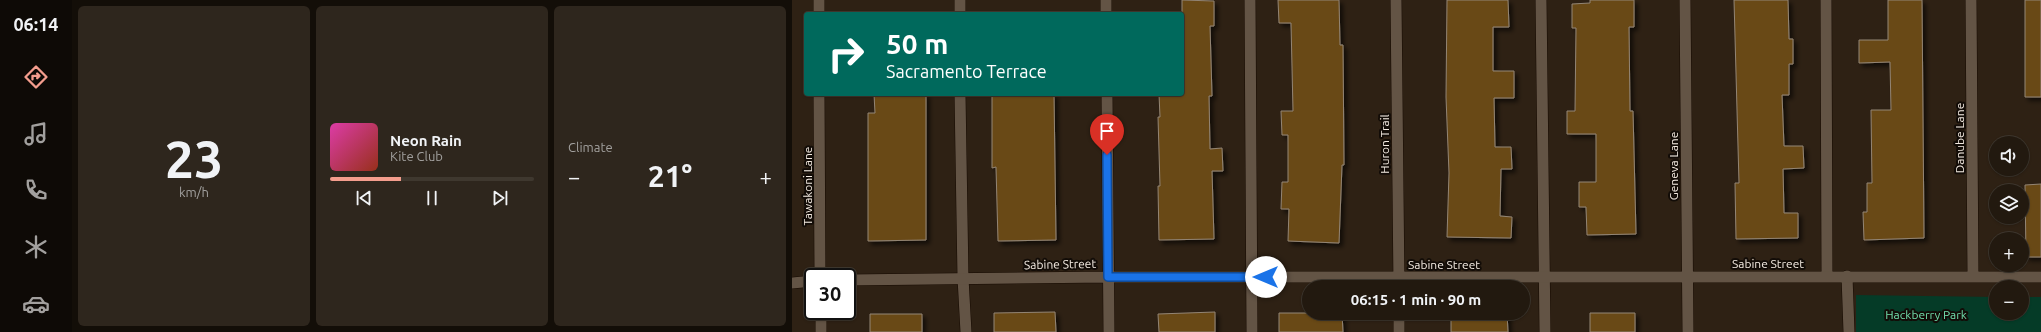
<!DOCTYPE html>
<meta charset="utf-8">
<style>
:root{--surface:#22190f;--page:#2e261d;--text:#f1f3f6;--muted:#a2a09e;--line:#3f382f;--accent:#f49d8d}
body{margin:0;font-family:Ubuntu,sans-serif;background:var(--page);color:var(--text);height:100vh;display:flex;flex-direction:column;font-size:15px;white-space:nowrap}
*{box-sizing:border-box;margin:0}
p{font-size:13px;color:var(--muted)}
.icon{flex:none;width:22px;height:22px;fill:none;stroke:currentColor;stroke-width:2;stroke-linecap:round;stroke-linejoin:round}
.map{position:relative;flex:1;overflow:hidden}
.details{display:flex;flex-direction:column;gap:6px;padding:6px;background:#130e08;width:720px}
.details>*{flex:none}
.hud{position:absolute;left:12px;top:12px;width:380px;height:84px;border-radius:4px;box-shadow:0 1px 3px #0004,0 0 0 1px var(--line);background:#00695c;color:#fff;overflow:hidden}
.fabs{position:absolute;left:1197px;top:136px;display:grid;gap:8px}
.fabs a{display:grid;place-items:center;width:40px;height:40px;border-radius:50%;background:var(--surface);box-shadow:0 1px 3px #0004,0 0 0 1px var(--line);font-size:20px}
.speed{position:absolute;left:12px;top:268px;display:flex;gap:8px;font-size:20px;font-weight:700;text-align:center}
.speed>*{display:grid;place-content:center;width:52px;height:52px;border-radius:50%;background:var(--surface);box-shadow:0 1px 3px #0004,0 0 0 1px var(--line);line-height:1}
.speed .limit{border:2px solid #111;border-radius:6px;background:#fff;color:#111}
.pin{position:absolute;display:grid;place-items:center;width:34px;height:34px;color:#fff;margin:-41px -17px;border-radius:50% 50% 50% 0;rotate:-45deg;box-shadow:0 0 4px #0007}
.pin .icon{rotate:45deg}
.me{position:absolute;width:44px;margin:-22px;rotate:270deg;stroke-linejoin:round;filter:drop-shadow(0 0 3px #0008)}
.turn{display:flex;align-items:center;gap:14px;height:84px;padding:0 16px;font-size:18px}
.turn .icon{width:52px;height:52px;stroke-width:2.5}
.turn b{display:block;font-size:28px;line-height:34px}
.big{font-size:30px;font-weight:700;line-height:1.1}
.details .card{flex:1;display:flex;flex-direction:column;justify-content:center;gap:6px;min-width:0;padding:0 14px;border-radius:6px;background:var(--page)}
.details .dial{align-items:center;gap:0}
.dial b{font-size:52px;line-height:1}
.song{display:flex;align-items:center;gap:12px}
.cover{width:48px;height:48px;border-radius:6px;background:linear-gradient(135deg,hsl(320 70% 55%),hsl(10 70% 35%))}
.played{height:4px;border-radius:2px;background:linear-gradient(90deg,var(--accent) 35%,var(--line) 35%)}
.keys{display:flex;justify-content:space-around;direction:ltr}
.heat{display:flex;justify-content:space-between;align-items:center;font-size:22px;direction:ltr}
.details .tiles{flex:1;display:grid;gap:6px;grid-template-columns:repeat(3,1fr)}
.trip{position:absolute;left:510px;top:280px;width:228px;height:40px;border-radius:20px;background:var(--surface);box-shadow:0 1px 3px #0004,0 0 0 1px var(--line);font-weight:700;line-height:40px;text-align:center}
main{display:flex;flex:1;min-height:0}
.menu{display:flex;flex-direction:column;width:72px;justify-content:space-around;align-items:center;background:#0e0a06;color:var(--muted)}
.menu .icon{width:28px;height:28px}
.menu .selected{color:var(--accent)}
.menu b{font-size:18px;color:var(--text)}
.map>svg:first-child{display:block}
.green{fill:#053b27}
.building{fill:#694918;stroke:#938574;filter:url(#shadow)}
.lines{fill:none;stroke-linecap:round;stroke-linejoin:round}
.service-casing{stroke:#160a01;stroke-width:12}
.minor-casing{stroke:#160a01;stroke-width:12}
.service{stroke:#635445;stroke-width:11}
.minor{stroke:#635445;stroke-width:11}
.route-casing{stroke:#114b97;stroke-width:10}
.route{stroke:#1a73e8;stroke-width:7}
.labels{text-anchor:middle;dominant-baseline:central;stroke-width:4;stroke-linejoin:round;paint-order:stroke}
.street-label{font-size:12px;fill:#f4ebe2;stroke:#120c07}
.park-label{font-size:12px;fill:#72e1ae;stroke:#120c07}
</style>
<main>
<nav class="menu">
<b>06:14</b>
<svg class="icon selected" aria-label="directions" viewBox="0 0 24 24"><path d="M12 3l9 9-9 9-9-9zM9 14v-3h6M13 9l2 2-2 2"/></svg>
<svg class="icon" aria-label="music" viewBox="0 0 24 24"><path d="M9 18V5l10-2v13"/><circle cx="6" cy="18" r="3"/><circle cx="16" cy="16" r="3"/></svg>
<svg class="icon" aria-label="phone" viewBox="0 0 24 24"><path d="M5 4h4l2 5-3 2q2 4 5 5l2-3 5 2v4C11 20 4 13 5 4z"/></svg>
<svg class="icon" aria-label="climate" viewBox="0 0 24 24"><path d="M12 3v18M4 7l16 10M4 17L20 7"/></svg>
<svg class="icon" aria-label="car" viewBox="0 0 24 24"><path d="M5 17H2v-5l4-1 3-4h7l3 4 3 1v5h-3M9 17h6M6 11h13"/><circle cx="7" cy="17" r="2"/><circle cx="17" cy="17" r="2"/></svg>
</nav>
<section class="details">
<div class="tiles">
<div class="card dial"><b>23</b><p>km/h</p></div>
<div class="card">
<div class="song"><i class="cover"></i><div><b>Neon Rain</b><p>Kite Club</p></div></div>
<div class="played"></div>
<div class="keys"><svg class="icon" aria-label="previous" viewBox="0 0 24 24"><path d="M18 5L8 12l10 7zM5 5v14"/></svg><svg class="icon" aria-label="pause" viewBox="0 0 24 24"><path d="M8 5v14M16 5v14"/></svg><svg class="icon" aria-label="next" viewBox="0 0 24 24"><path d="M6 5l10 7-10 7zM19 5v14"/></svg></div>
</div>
<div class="card"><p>Climate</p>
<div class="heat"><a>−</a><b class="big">21°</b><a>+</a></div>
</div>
</div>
</section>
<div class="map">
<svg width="1249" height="332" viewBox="0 0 1249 332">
<defs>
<filter id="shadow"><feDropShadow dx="3.5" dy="3.5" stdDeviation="2" flood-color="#0009"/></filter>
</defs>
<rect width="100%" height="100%" fill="#2e2114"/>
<!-- green -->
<path class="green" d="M 1064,295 L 1204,297 L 1204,313 L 1230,313 L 1230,297 L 1249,297 L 1249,332 L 1064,332 Z"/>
<!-- building -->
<path class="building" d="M 390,0 L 422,1 L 422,26 L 418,26 L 420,96 L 417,96 L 418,149 L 430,148 L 431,171 L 420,171 L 422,239 L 367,240 L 366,186 L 368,186 L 366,117 L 368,117 L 367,94 L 390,94 Z
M 486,0 L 547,0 L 548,45 L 551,45 L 552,165 L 550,165 L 547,243 L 496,241 L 497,209 L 489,209 L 490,182 L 496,182 L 496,135 L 490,135 L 489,111 L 501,111 L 499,23 L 487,23 Z
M 655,0 L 716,0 L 717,27 L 701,27 L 701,71 L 722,71 L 722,98 L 702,98 L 703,147 L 719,147 L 720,169 L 709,169 L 708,216 L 720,217 L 719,238 L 655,237 L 657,173 L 654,97 Z
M 798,0 L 842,0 L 842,27 L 837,27 L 838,111 L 841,111 L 844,234 L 795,235 L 794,207 L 787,207 L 787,182 L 804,182 L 804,134 L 775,134 L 775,111 L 783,111 L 784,28 L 780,28 L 780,4 L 798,3 Z
M 942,0 L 996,0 L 997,39 L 1001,39 L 1001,64 L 997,64 L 997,95 L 990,95 L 992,146 L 1011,146 L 1012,168 L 991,169 L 992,213 L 1006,213 L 1006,238 L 944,239 L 943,183 L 947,183 Z
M 1096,0 L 1130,0 L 1132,238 L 1072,240 L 1071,212 L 1075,212 L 1075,183 L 1080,183 L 1079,110 L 1099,110 L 1098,62 L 1067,63 L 1067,40 L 1096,40 Z
M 1233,0 L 1249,0 L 1249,97 L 1233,97 Z
M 82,94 L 134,94 L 134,240 L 76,241 L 76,113 L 83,113 Z
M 200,94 L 262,94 L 264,240 L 206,241 L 204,167 L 200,168 Z
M 1249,184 L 1249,257 L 1234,257 L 1233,185 Z
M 263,312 L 264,332 L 202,332 L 202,313 Z
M 423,312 L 423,332 L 367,332 L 366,314 Z
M 487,313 L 550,313 L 551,332 L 487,332 Z
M 715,313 L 716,332 L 659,332 L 659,314 Z
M 798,313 L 843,313 L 843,332 L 798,332 Z
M 78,314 L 130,314 L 130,332 L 78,332 Z"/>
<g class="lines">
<!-- service casing -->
<g class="service-casing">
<path id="service" d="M 168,0 L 168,14
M 458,0 L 460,332
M 749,0 L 753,332
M 1034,0 L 1035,276
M 168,94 L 171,278 L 174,332
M 1055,276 L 1057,332
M 0,283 L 21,281"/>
</g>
<!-- minor casing -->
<g class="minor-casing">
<path id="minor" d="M 27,0 L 27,14
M 314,0 L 314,14
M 604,0 L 607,287
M 893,0 L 896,332
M 1179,0 L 1181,276
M 27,94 L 28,277
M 315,94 L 317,332
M 55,280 L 316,277 L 1249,277
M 29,311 L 29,332
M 607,313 L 607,332"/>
</g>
<!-- service -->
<use href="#service" class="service"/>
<!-- minor -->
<use href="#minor" class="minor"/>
</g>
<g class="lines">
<!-- route casing -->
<g class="route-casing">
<path id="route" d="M 315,155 L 316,277 L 474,277"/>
</g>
<!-- route -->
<use href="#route" class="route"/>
</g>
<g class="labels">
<!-- street labels -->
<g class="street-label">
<text transform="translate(1167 138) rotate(-90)">Danube Lane</text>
<text transform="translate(592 144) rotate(-90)">Huron Trail</text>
<text transform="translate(881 166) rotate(-90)">Geneva Lane</text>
<text transform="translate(15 186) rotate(-90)">Tawakoni Lane</text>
<text x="976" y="263">Sabine Street</text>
<text transform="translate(268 264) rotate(-1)">Sabine Street</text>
<text x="652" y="264">Sabine Street</text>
</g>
<!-- park labels -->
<g class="park-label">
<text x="1134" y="314">Hackberry Park</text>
</g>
</g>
</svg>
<div class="fabs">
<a><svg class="icon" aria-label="sound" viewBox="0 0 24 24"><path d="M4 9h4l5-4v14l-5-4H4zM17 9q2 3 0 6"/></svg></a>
<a><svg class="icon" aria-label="layers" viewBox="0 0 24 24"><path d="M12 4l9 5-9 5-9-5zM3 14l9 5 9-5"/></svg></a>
<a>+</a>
<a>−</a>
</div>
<div class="speed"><div class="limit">30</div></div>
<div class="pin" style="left:315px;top:155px;background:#d93025"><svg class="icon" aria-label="arrive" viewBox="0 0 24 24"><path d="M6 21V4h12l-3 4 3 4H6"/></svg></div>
<svg class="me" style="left:474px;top:277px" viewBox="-20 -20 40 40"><circle r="19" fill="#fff"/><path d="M0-13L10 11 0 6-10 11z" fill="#1a73e8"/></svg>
<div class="trip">06:15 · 1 min · 90 m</div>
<div class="hud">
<div class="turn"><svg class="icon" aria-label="right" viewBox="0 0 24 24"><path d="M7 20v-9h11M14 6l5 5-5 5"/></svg><div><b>50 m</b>Sacramento Terrace</div></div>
</div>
</div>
</main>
